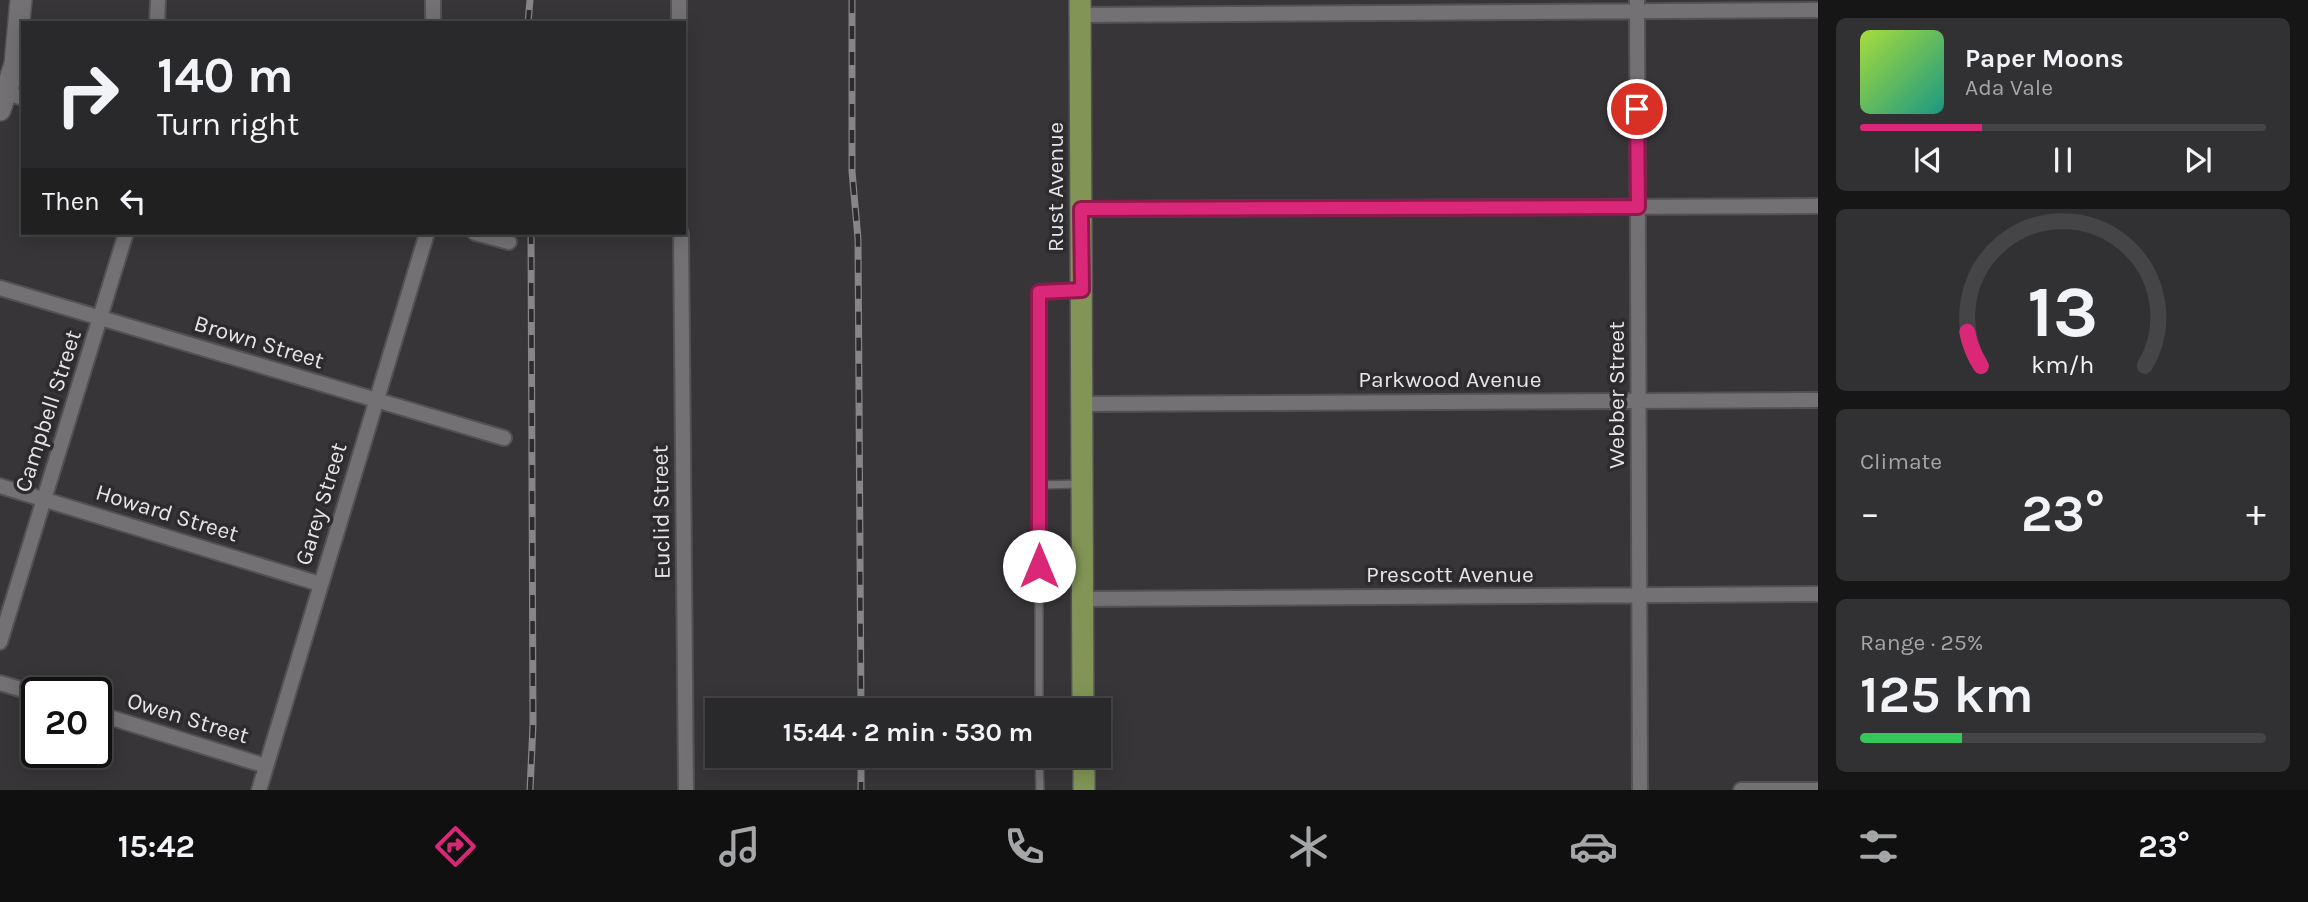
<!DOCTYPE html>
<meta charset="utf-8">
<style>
:root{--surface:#29282a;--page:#313032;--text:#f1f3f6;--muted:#a5a6a8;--line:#454447;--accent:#db2777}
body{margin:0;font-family:Karla,sans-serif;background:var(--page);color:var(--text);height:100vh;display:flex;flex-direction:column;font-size:26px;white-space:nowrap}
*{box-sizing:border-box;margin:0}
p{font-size:23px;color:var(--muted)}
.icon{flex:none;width:38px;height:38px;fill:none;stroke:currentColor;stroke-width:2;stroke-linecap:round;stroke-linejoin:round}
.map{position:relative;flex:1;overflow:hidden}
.details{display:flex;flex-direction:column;gap:18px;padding:18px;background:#171617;width:490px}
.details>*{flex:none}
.guide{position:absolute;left:21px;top:21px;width:665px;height:214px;border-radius:0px;box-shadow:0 4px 18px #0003,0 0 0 2px var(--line);background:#29282a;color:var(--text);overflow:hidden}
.speed{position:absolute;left:21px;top:677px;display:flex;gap:14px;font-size:35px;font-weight:700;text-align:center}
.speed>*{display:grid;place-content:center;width:91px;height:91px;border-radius:50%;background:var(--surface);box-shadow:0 4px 18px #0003,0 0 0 2px var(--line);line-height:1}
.speed .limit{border:4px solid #111;border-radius:10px;background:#fff;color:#111}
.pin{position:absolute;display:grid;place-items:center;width:60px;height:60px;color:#fff;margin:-30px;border:4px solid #fff;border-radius:50%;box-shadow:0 2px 7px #0007}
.me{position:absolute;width:77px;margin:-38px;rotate:0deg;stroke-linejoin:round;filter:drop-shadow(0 0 5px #0008)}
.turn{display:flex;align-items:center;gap:24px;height:147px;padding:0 21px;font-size:32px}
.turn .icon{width:91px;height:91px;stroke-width:2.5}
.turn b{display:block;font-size:49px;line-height:60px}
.then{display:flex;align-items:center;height:66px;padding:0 21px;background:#0003;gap:14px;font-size:26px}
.big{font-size:52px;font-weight:700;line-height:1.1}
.details .widget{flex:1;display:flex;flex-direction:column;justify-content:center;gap:10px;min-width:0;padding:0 24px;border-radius:10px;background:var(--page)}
.details .dial{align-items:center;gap:0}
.dial svg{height:182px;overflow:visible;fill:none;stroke:var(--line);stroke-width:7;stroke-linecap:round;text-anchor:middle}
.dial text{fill:var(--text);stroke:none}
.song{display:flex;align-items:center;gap:21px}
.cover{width:84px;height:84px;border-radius:10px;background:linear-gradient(135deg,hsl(80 70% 55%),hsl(170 70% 35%))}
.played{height:7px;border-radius:4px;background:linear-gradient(90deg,var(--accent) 30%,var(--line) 30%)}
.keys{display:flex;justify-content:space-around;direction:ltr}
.heat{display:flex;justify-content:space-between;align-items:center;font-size:38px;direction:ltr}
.charge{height:10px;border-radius:5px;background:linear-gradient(90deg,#34c759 25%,var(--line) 0)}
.trip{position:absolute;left:705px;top:698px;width:406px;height:70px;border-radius:0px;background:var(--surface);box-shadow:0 4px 18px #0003,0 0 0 2px var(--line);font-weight:700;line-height:70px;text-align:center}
.tab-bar{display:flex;height:112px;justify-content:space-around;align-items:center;background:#101011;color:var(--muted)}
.tab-bar .icon{width:49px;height:49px}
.tab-bar .selected{color:var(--accent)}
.tab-bar b{font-size:32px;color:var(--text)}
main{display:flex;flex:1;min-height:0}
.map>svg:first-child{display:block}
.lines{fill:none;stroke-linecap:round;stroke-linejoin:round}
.service-casing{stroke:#525153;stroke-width:10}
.minor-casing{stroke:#525153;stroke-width:18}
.secondary-casing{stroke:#525153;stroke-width:24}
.trunk-casing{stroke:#525153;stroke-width:24}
.service{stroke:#737174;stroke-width:7}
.minor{stroke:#737174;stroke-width:14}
.secondary{stroke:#737174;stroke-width:21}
.trunk{stroke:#829557;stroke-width:21}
.rail-casing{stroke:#868587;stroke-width:7}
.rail{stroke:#2d2b2e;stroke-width:4.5;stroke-dasharray:13;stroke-linecap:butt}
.route-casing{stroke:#8e194d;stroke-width:18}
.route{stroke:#db2777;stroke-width:12}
.labels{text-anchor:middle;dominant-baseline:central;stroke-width:7;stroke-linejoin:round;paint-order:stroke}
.street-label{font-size:23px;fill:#e5e4e6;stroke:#2d2b2e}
</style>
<main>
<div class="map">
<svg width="1818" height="790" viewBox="0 0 1818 790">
<rect width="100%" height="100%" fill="#373538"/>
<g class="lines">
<!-- service casing -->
<g class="service-casing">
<path id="service" d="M 1039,485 L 1080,484
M 1039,566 L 1080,567
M 1039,710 L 1039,292 L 1078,291
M 1039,756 L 1040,790"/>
</g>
<!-- minor casing -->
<g class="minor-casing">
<path id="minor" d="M 679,0 L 679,23
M 1637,0 L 1640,790
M 1080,15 L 1818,10
M 157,23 L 158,0
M 433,23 L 433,0
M 0,91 L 23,98
M 1081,209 L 1818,206
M 475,233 L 509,242
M 681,233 L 686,790
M 0,288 L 504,438
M 1082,404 L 1818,400
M 0,486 L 320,584
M 1082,599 L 1818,594
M 0,642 L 126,233
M 0,683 L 37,694
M 96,713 L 266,766
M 259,790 L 427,233
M 1741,790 L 1818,790"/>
</g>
<!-- secondary casing -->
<g class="secondary-casing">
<path id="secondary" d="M 0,110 L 15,64 L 21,0"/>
</g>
<!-- trunk casing -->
<g class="trunk-casing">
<path id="trunk" d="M 1080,0 L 1083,710
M 1084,756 L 1084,790"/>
</g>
<!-- service -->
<use href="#service" class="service"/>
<!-- minor -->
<use href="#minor" class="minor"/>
<!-- secondary -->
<use href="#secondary" class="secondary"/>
<!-- trunk -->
<use href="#trunk" class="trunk"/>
<!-- rail casing -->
<g class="rail-casing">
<path id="rail" d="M 852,0 L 852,171 L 858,239 L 861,710
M 528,23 L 530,0
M 861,756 L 861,790
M 530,790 L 533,724 L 531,233"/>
</g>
<!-- rail -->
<use href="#rail" class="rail"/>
</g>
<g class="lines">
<!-- route casing -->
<g class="route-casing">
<path id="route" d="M 1039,566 L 1039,292 L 1082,290 L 1081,209 L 1638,207 L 1637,109"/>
</g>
<!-- route -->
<use href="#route" class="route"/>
</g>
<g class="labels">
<!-- street labels -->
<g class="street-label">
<text transform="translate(1055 187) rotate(-90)">Rust Avenue</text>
<text transform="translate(259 342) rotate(17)">Brown Street</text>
<text x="1450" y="379">Parkwood Avenue</text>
<text transform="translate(1616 395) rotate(-90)">Webber Street</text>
<text transform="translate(48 411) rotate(-72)">Campbell Street</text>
<text transform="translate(321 504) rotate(-73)">Garey Street</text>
<text transform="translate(661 512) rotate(-91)">Euclid Street</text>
<text transform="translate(167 513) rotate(17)">Howard Street</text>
<text x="1450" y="574">Prescott Avenue</text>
<text transform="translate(188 718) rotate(17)">Owen Street</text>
</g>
</g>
</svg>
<div class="speed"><div class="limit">20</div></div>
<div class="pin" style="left:1637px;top:109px;background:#d93025"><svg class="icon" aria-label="arrive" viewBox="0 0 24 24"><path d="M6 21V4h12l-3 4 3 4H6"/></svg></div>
<svg class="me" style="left:1039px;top:566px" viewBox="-20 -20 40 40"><circle r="19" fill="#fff"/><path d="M0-13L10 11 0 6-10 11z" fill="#db2777"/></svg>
<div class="trip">15:44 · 2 min · 530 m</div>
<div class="guide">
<div class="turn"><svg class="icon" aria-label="right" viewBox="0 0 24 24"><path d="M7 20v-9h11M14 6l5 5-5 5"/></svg><div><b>140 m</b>Turn right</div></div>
<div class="then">Then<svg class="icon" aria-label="left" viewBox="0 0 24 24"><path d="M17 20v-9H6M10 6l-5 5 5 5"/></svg></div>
</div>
</div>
<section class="details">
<div class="widget">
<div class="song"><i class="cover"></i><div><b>Paper Moons</b><p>Ada Vale</p></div></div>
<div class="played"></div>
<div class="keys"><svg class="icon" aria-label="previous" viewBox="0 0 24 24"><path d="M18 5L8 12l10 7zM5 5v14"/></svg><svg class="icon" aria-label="pause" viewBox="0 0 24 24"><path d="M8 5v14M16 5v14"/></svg><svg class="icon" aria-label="next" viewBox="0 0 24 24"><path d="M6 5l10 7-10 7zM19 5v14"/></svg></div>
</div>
<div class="widget dial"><svg viewBox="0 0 100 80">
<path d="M14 69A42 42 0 1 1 86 69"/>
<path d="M14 69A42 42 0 0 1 8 54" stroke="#db2777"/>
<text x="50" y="56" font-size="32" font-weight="700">13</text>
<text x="50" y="72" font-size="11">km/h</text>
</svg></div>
<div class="widget"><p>Climate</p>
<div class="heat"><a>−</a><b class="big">23°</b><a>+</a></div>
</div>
<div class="widget"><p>Range · 25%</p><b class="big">125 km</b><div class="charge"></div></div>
</section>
</main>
<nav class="tab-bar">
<b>15:42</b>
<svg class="icon selected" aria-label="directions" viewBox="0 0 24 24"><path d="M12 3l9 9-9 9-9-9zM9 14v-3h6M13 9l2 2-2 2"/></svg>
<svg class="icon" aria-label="music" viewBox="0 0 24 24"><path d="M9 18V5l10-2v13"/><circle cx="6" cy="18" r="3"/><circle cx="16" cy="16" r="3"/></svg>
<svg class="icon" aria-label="phone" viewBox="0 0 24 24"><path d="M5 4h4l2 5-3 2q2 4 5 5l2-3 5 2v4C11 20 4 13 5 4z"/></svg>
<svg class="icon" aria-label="climate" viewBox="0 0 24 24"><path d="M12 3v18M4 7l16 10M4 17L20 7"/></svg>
<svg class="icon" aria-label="car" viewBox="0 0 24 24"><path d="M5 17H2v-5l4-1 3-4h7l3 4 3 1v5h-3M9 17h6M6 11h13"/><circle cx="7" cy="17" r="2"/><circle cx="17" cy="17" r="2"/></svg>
<svg class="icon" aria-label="filters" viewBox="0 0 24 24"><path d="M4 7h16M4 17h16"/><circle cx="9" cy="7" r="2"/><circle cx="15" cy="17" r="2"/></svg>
<b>23°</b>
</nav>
